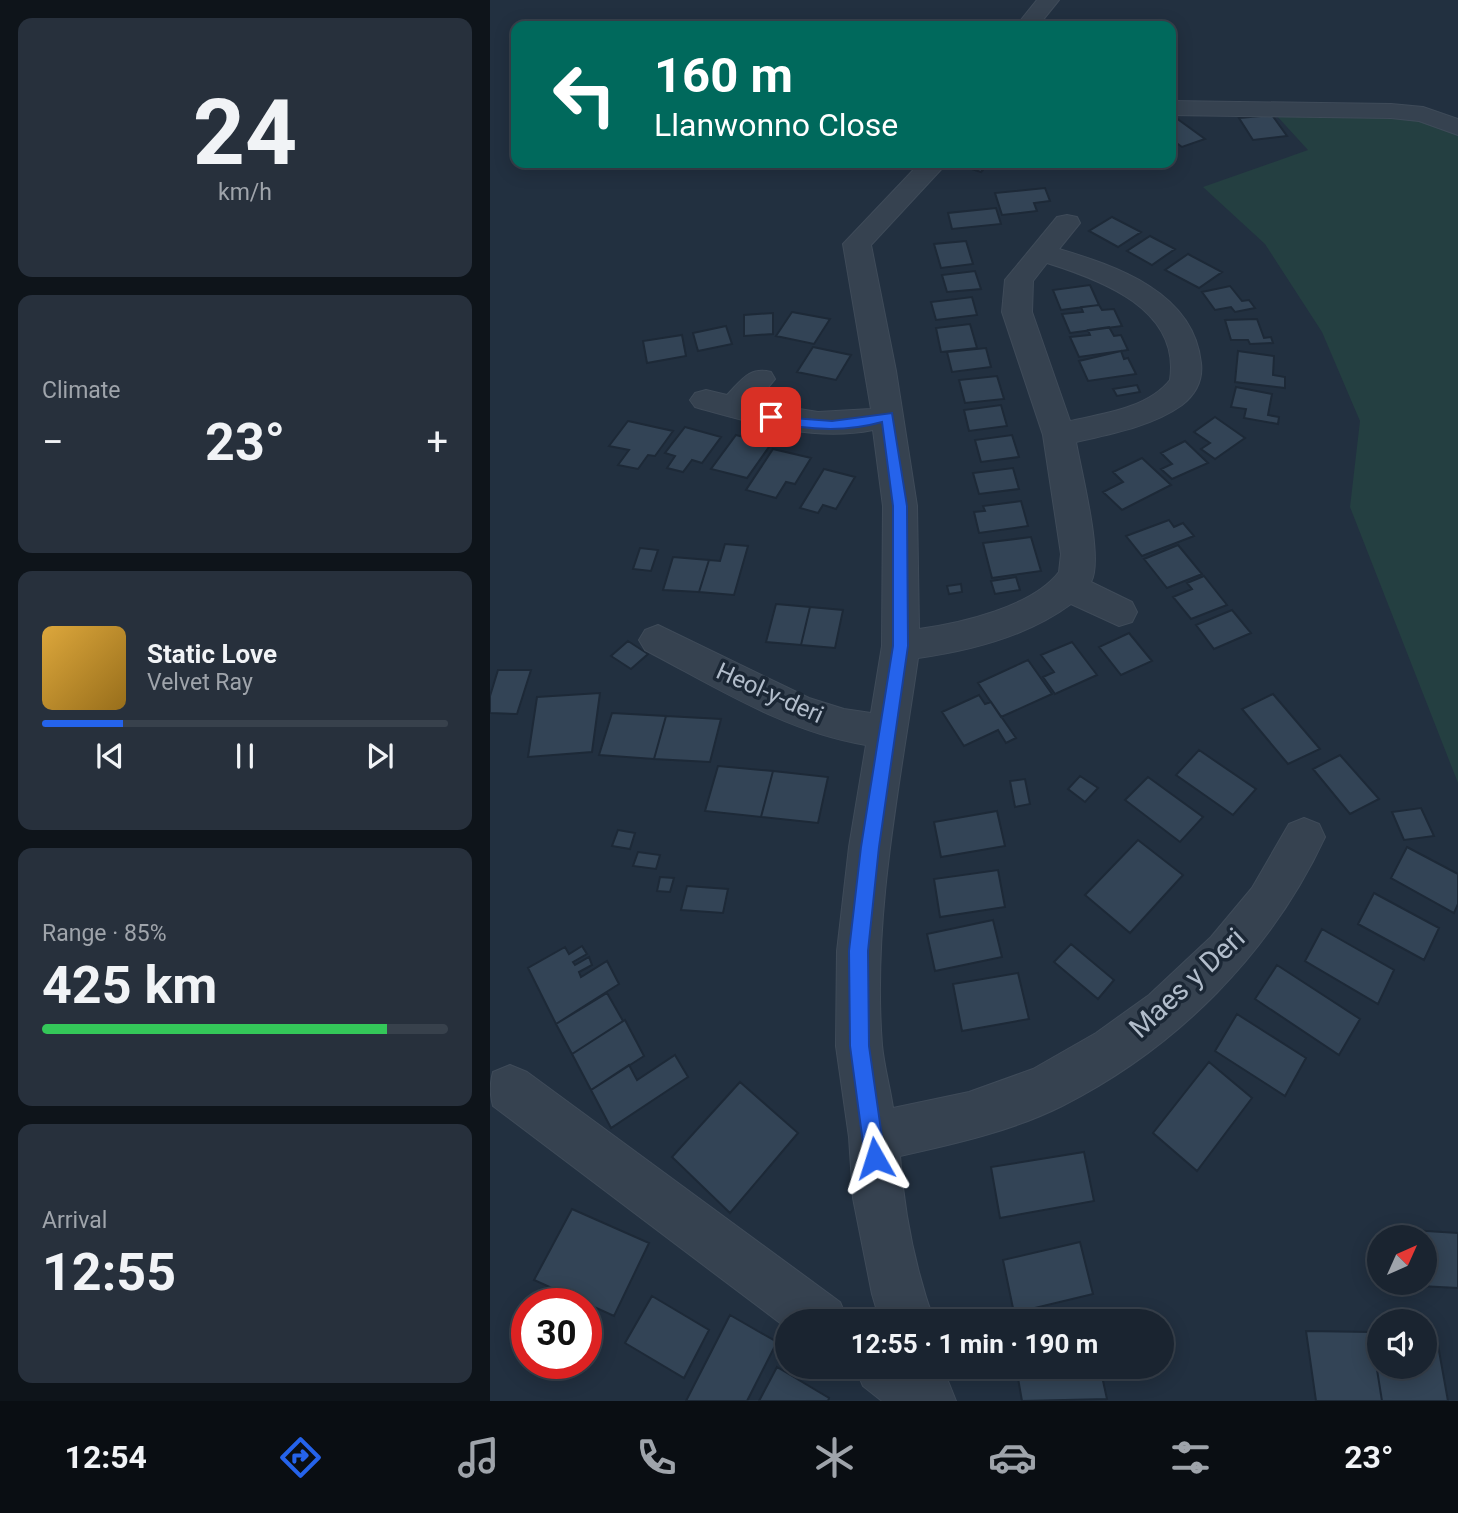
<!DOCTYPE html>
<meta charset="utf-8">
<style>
:root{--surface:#1a2430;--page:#27303c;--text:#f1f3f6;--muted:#9fa4ab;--line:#38414c;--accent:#2563eb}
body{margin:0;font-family:Roboto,sans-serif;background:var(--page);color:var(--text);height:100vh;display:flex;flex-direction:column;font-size:26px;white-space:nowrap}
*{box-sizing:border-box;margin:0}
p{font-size:23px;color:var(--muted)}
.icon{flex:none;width:38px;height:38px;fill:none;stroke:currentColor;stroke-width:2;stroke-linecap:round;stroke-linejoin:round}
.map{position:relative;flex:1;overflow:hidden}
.sheet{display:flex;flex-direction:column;gap:18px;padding:18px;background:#0e141a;width:490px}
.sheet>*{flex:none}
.top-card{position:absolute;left:21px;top:21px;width:665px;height:147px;border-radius:14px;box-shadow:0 4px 18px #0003,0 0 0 2px var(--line);background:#00695c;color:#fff;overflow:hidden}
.needle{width:46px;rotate:45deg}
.fabs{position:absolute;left:877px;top:1225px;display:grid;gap:14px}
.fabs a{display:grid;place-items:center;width:70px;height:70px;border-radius:50%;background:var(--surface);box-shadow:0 4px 18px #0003,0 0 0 2px var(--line);font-size:35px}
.speed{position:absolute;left:21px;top:1288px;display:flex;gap:14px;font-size:35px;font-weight:700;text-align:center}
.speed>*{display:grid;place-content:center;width:91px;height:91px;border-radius:50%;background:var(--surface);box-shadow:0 4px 18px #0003,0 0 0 2px var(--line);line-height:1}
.speed .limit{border:10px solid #d22;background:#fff;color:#111}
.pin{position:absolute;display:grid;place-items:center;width:60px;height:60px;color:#fff;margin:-30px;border-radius:14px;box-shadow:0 4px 10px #0006}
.me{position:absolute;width:77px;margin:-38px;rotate:354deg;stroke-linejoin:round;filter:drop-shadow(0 0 5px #0008)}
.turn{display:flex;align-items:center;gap:24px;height:147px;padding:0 28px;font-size:32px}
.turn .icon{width:91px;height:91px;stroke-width:2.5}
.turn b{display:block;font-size:49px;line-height:60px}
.big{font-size:52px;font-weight:700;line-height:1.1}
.sheet .widget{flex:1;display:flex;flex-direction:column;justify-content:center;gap:10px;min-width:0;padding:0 24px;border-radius:14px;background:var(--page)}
.sheet .dial{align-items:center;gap:0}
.dial b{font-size:91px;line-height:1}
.song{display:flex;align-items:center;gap:21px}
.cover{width:84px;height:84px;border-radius:10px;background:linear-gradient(135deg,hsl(40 70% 55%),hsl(40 70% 35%))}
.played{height:7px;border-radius:4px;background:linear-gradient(90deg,var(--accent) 20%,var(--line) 20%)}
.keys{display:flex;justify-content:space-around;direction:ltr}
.heat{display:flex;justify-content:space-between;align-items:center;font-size:38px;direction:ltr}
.charge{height:10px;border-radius:5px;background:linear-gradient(90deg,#34c759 85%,var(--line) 0)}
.trip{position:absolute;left:285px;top:1309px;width:399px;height:70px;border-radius:35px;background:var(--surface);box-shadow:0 4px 18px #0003,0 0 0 2px var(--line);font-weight:700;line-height:70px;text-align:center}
.dock{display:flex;height:112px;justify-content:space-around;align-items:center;background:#0a0e13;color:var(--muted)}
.dock .icon{width:49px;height:49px}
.dock .on{color:var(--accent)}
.dock b{font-size:32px;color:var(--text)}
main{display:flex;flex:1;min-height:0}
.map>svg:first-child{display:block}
.green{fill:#243f41}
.building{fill:#334456;stroke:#1d2937;stroke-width:2}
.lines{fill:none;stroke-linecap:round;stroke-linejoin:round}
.minor-casing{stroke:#3f4b59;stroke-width:2}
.minor{fill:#364250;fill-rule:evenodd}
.route{fill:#2563eb;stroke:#184099;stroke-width:2}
.labels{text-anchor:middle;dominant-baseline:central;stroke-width:7;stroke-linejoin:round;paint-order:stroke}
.street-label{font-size:24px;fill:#b2bdcb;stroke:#1b2735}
.near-street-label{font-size:28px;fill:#b2bdcb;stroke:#1b2735}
</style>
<main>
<section class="sheet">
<div class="widget dial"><b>24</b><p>km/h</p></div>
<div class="widget"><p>Climate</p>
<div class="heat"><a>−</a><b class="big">23°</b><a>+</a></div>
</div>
<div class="widget">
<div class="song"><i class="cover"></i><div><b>Static Love</b><p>Velvet Ray</p></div></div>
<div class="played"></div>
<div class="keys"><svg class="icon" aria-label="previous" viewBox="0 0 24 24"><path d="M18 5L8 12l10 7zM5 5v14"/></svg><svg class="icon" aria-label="pause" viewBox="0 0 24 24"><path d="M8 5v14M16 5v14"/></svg><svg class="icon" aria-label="next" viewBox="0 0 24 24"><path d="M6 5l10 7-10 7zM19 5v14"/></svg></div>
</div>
<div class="widget"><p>Range · 85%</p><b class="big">425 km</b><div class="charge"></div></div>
<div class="widget"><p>Arrival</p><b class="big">12:55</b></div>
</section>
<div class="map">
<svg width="968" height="1401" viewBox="0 0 968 1401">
<rect width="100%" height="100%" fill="#223040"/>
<!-- green -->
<path class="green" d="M 786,115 L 931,118 L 968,133 L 968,783 L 860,507 L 870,421 L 832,332 L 775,244 L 713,187 L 818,150 Z"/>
<!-- building -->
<path class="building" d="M 682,115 L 715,139 L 692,147 L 681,139 Z
M 782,115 L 797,136 L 763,140 L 749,118 Z
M 476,163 L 499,163 L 491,172 L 473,166 Z
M 555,188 L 560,201 L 544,203 L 547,211 L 512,215 L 505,193 Z
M 506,208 L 511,224 L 462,229 L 458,213 Z
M 622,217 L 651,232 L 628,247 L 599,231 Z
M 660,236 L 685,249 L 662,265 L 637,251 Z
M 476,241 L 483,264 L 451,268 L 444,244 Z
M 698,254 L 732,272 L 709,288 L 675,270 Z
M 485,271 L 491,289 L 457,292 L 452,275 Z
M 600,285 L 609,305 L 571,310 L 563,290 Z
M 740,286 L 752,301 L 759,300 L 765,308 L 745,312 L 741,307 L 725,310 L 712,292 Z
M 482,297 L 487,315 L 446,320 L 441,302 Z
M 609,305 L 612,310 L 624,309 L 632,326 L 580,333 L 572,314 L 593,312 L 591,307 Z
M 302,312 L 340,319 L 324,344 L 286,336 Z
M 283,313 L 283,334 L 254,336 L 254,315 Z
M 767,319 L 774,338 L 781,337 L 783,343 L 760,344 L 758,340 L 741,340 L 735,320 Z
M 480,324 L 487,348 L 451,352 L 446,328 Z
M 236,326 L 242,344 L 208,351 L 203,333 Z
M 619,327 L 624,336 L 631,335 L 638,350 L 589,357 L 580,337 L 600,335 L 598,330 Z
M 192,335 L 196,356 L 157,363 L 153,341 Z
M 323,347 L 361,355 L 346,380 L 307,372 Z
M 496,348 L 501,367 L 462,372 L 457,352 Z
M 631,351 L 634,359 L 638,358 L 646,374 L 598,381 L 589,361 Z
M 748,351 L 784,356 L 783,375 L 795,377 L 795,388 L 745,382 Z
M 507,376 L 514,399 L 475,403 L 469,380 Z
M 647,385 L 650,392 L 627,396 L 623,389 Z
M 746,387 L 782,394 L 778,415 L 789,417 L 788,424 L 754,418 L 756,409 L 741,407 Z
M 511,405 L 517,426 L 479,431 L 474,410 Z
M 725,417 L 755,438 L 725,459 L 711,449 L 720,443 L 704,432 Z
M 138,421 L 183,431 L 165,456 L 158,455 L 148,469 L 128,465 L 139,450 L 119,446 Z
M 195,427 L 231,437 L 212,463 L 202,460 L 193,472 L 177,468 L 185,456 L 175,453 Z
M 246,435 L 281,444 L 257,478 L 221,469 Z
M 522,435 L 529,457 L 491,462 L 485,440 Z
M 695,441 L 718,463 L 682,479 L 671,469 L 682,464 L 671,453 Z
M 283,449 L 321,458 L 305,484 L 296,482 L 286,498 L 256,490 Z
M 652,458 L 681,485 L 632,510 L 613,492 L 633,482 L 623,472 Z
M 523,468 L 529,489 L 489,494 L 483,473 Z
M 334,469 L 365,477 L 346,509 L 333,505 L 328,513 L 310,508 Z
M 531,501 L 538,526 L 489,533 L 484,512 L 495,511 L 493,506 Z
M 679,520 L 684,527 L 693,523 L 704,536 L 652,556 L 636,536 Z
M 541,537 L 551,571 L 502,578 L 493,543 Z
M 235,544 L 258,546 L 244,595 L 209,592 L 219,560 L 230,561 Z
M 688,545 L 712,574 L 677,588 L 654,559 Z
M 150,548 L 168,550 L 161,571 L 143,569 Z
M 183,557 L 219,560 L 209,592 L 173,590 Z
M 714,576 L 737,605 L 701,619 L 683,597 L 702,589 L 697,583 Z
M 526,577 L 530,590 L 505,594 L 501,581 Z
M 471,584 L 472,592 L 459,594 L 457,586 Z
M 286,604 L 320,607 L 311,645 L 276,642 Z
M 320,607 L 353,610 L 345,648 L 311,645 Z
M 742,610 L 761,633 L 724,649 L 706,625 Z
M 639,633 L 662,661 L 631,675 L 609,647 Z
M 138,641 L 158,654 L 141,669 L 121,656 Z
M 582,642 L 607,675 L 565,694 L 553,677 L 564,672 L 551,655 Z
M 538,660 L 562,694 L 511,717 L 488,683 Z
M 8,670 L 41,670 L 27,714 L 0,713 L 0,696 Z
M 110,693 L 102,752 L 38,757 L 47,697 Z
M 783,694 L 830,749 L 798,764 L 752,709 Z
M 489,695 L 495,704 L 501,702 L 526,738 L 516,743 L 508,730 L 474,746 L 452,712 Z
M 122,713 L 176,716 L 164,759 L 109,755 Z
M 176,716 L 231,719 L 220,762 L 164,759 Z
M 709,750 L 766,789 L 743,815 L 686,775 Z
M 850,755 L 889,799 L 860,814 L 823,769 Z
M 228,766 L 283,771 L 271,817 L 215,811 Z
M 283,771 L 338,777 L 328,823 L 271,817 Z
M 590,776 L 608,788 L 595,802 L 578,789 Z
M 658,777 L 713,817 L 690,842 L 635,800 Z
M 535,779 L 540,804 L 525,807 L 520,781 Z
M 931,808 L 944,836 L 914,840 L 902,812 Z
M 507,811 L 515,846 L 451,857 L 444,822 Z
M 128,830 L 145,833 L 140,849 L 122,846 Z
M 648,840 L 693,875 L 640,933 L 595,895 Z
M 917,847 L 968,874 L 968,904 L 964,913 L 901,878 Z
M 148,852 L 170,855 L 166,869 L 143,866 Z
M 508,870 L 515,907 L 450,917 L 444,879 Z
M 170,877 L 184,878 L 180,892 L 167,891 Z
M 197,886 L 238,889 L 233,913 L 191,910 Z
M 884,893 L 949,928 L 934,960 L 868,924 Z
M 503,920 L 512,957 L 445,971 L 437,934 Z
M 832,929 L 904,970 L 888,1004 L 815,961 Z
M 581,944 L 624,980 L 608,999 L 564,962 Z
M 92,946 L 97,954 L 83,962 L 85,965 L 99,957 L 102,965 L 89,972 L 91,977 L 117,961 L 129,984 L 66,1024 L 38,968 L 75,947 L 79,954 Z
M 787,965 L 870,1019 L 849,1055 L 765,999 Z
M 528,973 L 539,1019 L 472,1031 L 463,984 Z
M 117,993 L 133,1021 L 82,1054 L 66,1024 Z
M 747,1014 L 816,1058 L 795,1096 L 725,1051 Z
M 135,1020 L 154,1056 L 101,1090 L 82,1054 Z
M 185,1055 L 198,1077 L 121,1128 L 101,1090 L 139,1065 L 147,1080 Z
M 719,1062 L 762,1098 L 707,1171 L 663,1133 Z
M 250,1082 L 308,1133 L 240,1213 L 182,1157 Z
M 594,1152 L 604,1201 L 510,1218 L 501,1167 Z
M 82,1209 L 159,1243 L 124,1316 L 44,1280 Z
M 921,1230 L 968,1233 L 968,1288 L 930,1286 L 929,1283 L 934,1283 L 934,1237 L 922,1237 Z
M 590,1242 L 603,1294 L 524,1313 L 513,1260 Z
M 162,1296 L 219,1330 L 194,1378 L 135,1343 Z
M 240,1315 L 287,1342 L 257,1401 L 196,1401 Z
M 816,1331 L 881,1332 L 892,1401 L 826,1401 Z
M 881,1332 L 889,1332 L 889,1367 L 934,1367 L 934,1333 L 946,1334 L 958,1401 L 892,1401 Z
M 287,1367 L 339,1398 L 338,1401 L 269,1401 Z
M 526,1367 L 610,1367 L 617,1399 L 532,1401 Z"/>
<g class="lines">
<!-- minor casing -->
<g class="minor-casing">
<path id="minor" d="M 547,0 L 569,0 L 548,26 L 526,26 Z
M 681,101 L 901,104 L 933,107 L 968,119 L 968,135 L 929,121 L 901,118 L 681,115 Z
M 430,163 L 457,163 L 381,245 L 406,371 L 427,506 L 429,629 C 471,623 542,607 569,572 L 571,554 L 553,435 L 512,312 L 515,280 L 567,217 L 577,215 L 587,217 L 590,223 L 569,249 C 626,266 704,292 711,363 C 713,380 706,394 692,405 C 663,426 621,434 586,442 C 591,471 614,559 601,582 L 642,602 L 647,612 L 642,622 L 629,626 L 581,604 C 538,636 479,651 428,658 C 410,785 382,917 392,1045 C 394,1066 400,1087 403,1108 L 479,1092 L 543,1069 L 606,1033 L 659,995 L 721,937 L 762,888 L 799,824 L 814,818 L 829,824 L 835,837 C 781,953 687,1048 572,1106 C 522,1131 465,1144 410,1156 C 414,1212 425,1268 444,1321 L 390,1321 L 382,1294 L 363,1198 L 359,1137 L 346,1046 L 347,951 L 359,847 L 376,745 C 296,732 226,687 155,650 L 149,640 L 155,630 L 168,625 L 319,698 L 354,709 L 381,713 L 392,646 L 393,506 L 383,430 C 323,442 262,423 205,407 L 200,400 L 205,393 L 216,390 L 237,395 C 251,381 259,366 281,372 L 285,379 L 266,402 L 328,412 L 381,409 L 353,244 ZM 557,263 C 611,280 691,309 680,380 C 658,408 612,414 580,421 L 542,312 L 543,281 Z
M 20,1065 L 37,1072 L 350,1302 L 358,1321 L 298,1321 L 298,1329 L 3,1106 C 0,1095 0,1083 3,1072 Z
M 365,1367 L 438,1367 L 458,1381 L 466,1401 L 392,1401 L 373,1386 Z"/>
</g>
<!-- minor -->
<use href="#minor" class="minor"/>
</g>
<!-- route -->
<path class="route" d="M 281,412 L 303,418 L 342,421 L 402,413 L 417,506 L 418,646 L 389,847 L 378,951 L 379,1046 L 395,1158 L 392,1165 L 385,1168 L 378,1165 L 375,1158 L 360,1046 L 359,951 L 371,847 L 403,646 L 403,506 L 392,422 C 353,433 314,430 276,420 L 274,417 Z"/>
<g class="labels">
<!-- street labels -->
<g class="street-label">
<text transform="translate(280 693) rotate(24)">Heol-y-deri</text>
</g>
<!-- near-street labels -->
<g class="near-street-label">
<text transform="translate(697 983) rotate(-43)">Maes y Deri</text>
</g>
</g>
</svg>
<div class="fabs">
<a><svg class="needle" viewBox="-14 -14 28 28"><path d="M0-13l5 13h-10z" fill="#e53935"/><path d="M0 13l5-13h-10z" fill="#9fa4ab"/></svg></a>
<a><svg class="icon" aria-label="sound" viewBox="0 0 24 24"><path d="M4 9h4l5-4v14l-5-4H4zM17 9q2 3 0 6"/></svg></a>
</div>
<div class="speed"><div class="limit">30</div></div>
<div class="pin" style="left:281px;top:417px;background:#d93025"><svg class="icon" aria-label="arrive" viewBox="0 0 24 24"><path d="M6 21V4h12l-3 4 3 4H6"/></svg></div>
<svg class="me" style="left:385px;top:1158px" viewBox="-20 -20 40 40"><path d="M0-17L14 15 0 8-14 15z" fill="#2563eb" stroke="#fff" stroke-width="4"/></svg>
<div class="trip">12:55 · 1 min · 190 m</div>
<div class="top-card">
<div class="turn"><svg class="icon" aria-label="left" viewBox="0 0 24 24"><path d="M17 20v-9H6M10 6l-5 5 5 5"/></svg><div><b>160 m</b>Llanwonno Close</div></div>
</div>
</div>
</main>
<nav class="dock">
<b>12:54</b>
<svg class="icon on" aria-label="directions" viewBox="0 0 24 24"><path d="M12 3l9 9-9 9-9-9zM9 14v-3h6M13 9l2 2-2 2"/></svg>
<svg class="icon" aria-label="music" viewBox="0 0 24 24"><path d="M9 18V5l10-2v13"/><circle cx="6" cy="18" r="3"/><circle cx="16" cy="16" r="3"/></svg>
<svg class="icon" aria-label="phone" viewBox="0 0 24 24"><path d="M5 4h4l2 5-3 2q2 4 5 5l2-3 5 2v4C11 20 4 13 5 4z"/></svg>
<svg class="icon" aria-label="climate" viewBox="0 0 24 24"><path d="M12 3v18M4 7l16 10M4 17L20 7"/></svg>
<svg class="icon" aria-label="car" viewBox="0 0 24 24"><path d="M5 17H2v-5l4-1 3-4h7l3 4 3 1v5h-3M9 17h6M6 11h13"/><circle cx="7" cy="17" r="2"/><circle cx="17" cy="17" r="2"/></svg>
<svg class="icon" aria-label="filters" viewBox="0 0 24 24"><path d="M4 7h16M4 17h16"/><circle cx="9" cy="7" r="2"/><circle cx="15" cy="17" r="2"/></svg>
<b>23°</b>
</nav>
